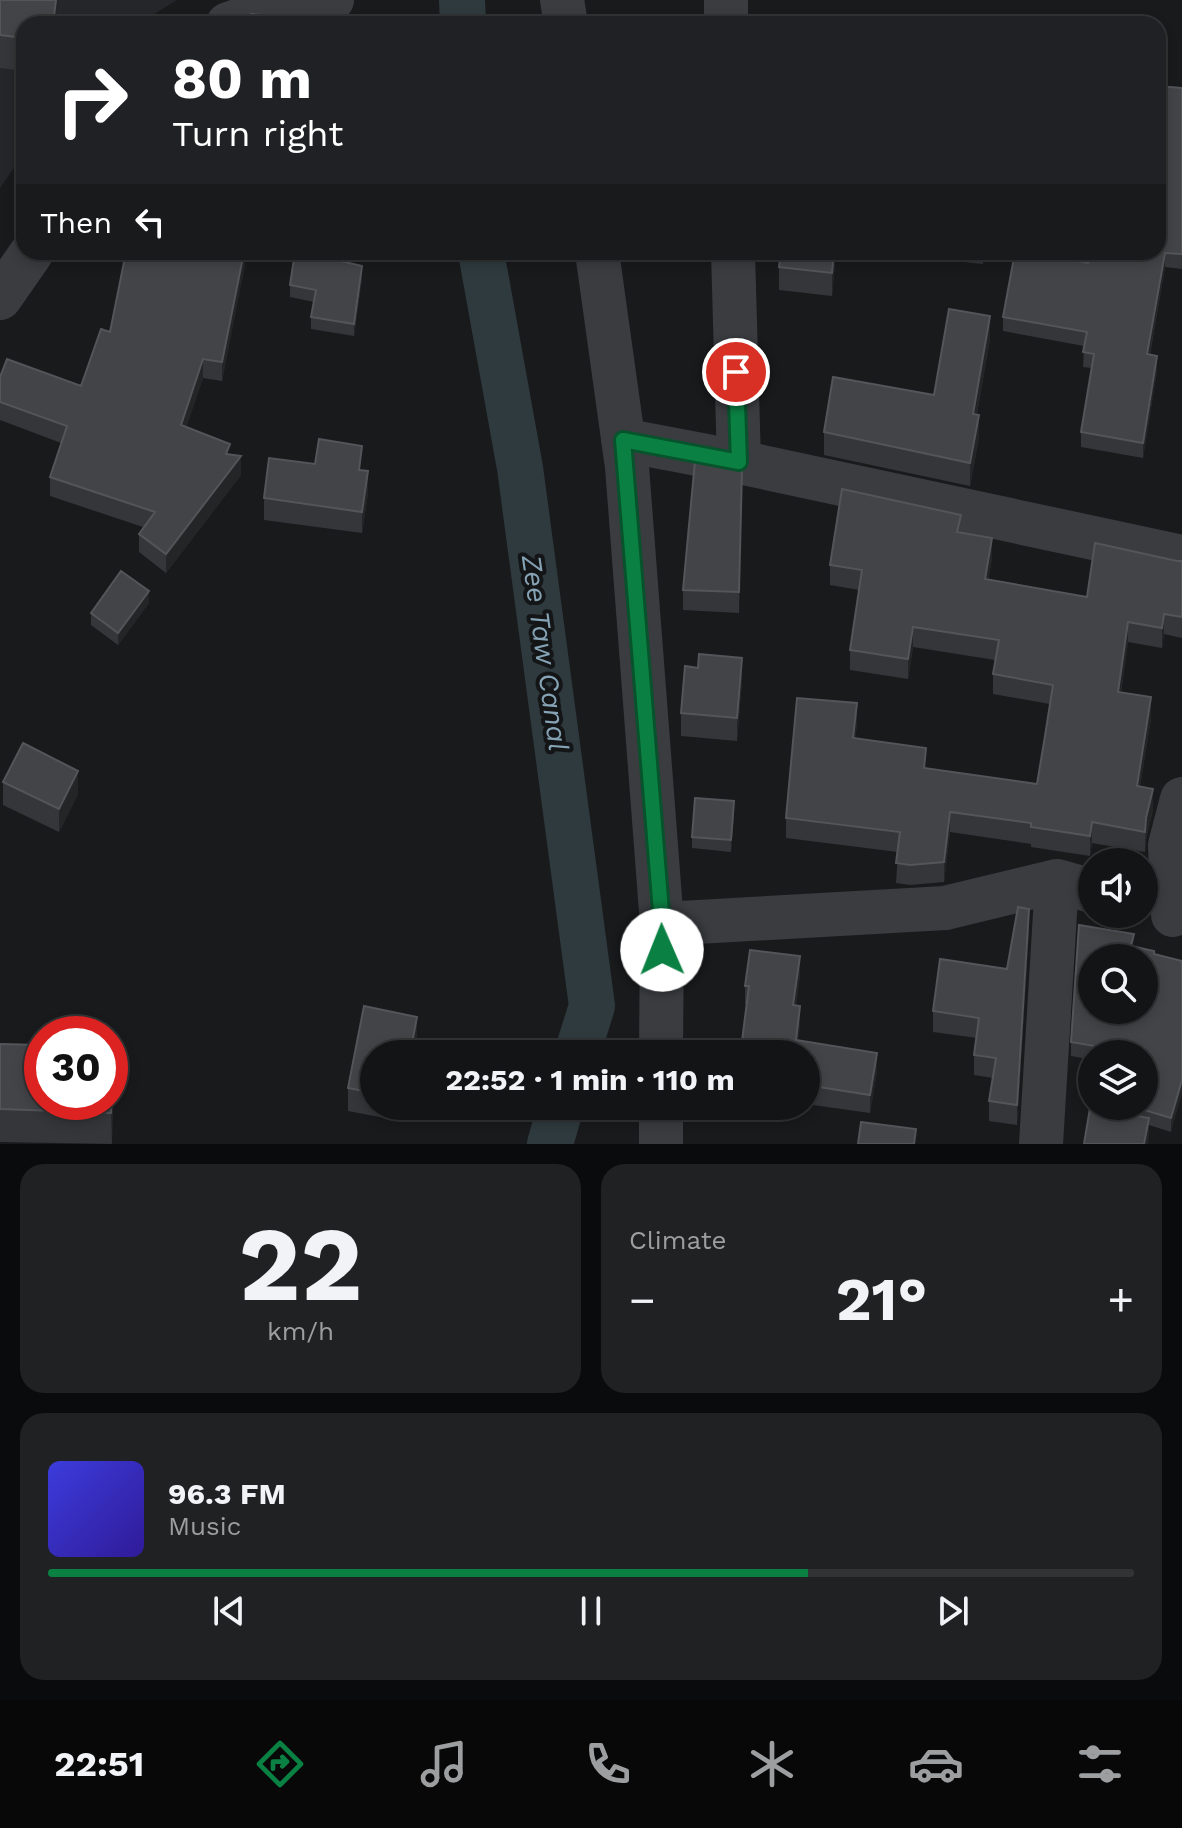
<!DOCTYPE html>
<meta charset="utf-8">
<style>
:root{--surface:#131415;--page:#202122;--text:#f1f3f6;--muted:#9d9ea0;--line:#323334;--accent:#0b8043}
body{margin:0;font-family:"Work Sans",sans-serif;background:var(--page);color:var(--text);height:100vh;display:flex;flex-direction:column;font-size:30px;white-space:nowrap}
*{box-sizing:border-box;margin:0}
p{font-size:26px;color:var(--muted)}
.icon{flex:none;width:44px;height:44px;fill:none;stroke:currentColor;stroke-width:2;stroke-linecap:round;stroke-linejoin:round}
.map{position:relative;height:1144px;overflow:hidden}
.sheet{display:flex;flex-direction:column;gap:20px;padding:20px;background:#0a0b0c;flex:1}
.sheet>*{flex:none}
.guide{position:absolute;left:16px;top:16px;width:1150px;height:244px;border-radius:24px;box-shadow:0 4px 12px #0003,0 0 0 2px var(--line);background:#202124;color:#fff;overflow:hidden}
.buttons{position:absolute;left:1078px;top:848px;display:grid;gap:16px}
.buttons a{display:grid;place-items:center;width:80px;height:80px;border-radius:50%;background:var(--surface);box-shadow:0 4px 12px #0003,0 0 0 2px var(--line);font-size:40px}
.speed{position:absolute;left:24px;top:1016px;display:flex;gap:16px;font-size:40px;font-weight:700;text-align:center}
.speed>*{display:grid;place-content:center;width:104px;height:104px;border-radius:50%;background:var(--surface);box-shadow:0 4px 12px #0003,0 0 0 2px var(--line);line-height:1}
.speed .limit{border:12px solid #d22;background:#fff;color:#111}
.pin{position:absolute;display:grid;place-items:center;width:68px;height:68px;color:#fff;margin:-34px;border:4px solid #fff;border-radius:50%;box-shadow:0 2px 8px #0007}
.me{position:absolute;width:88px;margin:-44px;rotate:359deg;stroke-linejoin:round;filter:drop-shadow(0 0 6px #0008)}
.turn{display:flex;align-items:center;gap:28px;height:168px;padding:0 24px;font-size:36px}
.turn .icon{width:104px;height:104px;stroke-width:2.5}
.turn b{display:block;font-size:56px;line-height:68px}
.then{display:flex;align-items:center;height:76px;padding:0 24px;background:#0003;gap:16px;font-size:30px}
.big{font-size:60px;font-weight:700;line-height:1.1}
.sheet .card{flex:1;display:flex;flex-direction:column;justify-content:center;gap:12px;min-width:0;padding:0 28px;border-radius:24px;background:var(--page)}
.sheet .dial{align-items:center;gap:0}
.dial b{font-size:104px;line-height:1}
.song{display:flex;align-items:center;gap:24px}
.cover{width:96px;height:96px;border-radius:12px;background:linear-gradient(135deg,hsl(240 70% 55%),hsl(250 70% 35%))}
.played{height:8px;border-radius:4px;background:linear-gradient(90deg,var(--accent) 70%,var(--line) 70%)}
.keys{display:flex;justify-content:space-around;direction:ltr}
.heat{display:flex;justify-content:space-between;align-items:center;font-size:44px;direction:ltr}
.sheet .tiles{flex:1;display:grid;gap:20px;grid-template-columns:1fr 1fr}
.card:last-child{grid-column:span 2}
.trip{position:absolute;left:360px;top:1040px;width:460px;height:80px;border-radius:40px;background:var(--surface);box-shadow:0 4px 12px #0003,0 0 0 2px var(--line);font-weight:700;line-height:80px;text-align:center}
.dock{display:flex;height:128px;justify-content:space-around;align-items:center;background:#080808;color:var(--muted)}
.dock .icon{width:56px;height:56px}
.dock .current{color:var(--accent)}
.dock b{font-size:36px;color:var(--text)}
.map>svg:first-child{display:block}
.built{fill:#252629}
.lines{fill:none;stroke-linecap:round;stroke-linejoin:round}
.canal{stroke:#2f3a3f;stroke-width:46}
.minor{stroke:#3a3c40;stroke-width:44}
.wall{fill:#353639}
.shaded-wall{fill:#242527}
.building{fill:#424447;stroke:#525559;stroke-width:2;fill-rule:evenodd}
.route-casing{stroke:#07532c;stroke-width:20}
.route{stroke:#0b8043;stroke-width:14}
.labels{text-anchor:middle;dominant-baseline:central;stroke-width:8;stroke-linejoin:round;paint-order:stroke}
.water-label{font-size:28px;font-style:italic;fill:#85a3b4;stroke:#141517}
</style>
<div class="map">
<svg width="1182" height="1144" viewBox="0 0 1182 1144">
<rect width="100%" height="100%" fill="#191a1c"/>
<!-- built -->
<path class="built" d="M 0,0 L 177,0 L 138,24 L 24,24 L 24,153 L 0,188 Z"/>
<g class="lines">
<!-- canal -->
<path class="canal" d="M 462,0 L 463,24
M 481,252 L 520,468 L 592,1006 L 577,1054
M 550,1144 L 561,1106"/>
<!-- minor -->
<path class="minor" d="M 562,0 L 566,24
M 726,0 L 726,24
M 228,24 L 264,12 L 332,0
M 597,252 L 627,467 L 662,924 L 661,1054
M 733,252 L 739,462
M 0,298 L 32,252
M 623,440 L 739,462 L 1182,557
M 1173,915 L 1170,845 L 1182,799
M 662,924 L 945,908 L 1057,881 L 1092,891
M 661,1144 L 661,1106
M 1041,1144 L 1057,881"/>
</g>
<!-- wall -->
<path class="wall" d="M 0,0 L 60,0 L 57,24 L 24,24 L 24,71 L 0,68 Z
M 1182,88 L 1182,269 L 1165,267 L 1150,355 L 1157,371 L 1143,458 L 1081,447 L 1081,432 L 1092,368 L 1083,367 L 1084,346 L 1003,331 L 1003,317 L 1088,263 L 1158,252 Z
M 247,252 L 222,381 L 203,378 L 186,427 L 230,455 L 241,475 L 166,573 L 139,552 L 139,534 L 143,527 L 50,496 L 50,477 L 61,443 L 0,420 L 0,377 L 81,386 L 110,332 Z
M 781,252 L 836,252 L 832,296 L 779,290 L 779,267 Z
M 945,252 L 984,252 L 983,264 L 945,260 Z
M 362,278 L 354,336 L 311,329 L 311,317 L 314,302 L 290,297 L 290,285 Z
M 990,339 L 977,414 L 979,438 L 970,486 L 824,455 L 824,432 L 934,395 Z
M 742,468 L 739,613 L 683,610 L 683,590 Z
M 362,471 L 368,493 L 362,533 L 264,520 L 264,498 Z
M 961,533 L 992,559 L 988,579 L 1087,597 L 1177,561 L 1182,561 L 1182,638 L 1164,634 L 1162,648 L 1128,642 L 1121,693 L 1151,718 L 1140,787 L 1153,810 L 1146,839 L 1145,852 L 1092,843 L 1090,856 L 1031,847 L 1031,844 L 950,832 L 944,882 L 910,885 L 896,883 L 898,852 L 786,838 L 786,818 L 857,724 L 855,739 L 926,768 L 1037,784 L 1050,704 L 993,694 L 993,674 L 995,660 L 913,647 L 908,679 L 850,670 L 850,650 L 859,590 L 830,585 L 830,565 Z
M 149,603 L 118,645 L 91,625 L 91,613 Z
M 742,681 L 737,741 L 681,736 L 681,713 Z
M 3,782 L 78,794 L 59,832 L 3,805 Z
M 734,813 L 731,852 L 692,848 L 692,837 Z
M 1029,930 L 1017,1125 L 989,1121 L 989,1101 L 993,1078 L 974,1075 L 974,1055 L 977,1038 L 933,1032 L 933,1011 L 1007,969 Z
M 1134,947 L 1154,955 L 1182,961 L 1171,1132 L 1149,1125 L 1148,1144 L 1084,1144 L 1131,1115 L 1131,1106 L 1144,1106 L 1144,1054 L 1092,1054 L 1092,1060 L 1071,1056 L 1071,1042 Z
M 800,975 L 796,1005 L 800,1024 L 798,1040 L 877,1071 L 870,1113 L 806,1104 L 806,1054 L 742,1054 L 742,1041 L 747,1004 L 745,1004 L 745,986 Z
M 364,1006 L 417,1017 L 417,1040 L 414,1054 L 374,1054 L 374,1106 L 404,1106 L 401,1121 L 348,1111 L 348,1088 Z
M 0,1044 L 113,1080 L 112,1144 L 0,1142 Z"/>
<!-- shaded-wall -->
<path class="shaded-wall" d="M 56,0 L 60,0 L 57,24 L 53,24 Z
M 244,252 L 247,252 L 247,256 L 222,381 L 222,362 Z
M 834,252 L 836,252 L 832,296 L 832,273 Z
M 1165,253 L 1165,267 L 1147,369 L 1147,354 Z
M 362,266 L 362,278 L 354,336 L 354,324 Z
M 990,316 L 990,339 L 973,437 L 973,414 Z
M 1157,356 L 1157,371 L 1143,458 L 1143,443 Z
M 203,359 L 203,378 L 181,444 L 181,425 Z
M 979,415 L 979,438 L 970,486 L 970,463 Z
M 241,456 L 241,475 L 166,573 L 166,554 Z
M 368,471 L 368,493 L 362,533 L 362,512 Z
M 992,538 L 992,559 L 985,599 L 985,579 Z
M 149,591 L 149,603 L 118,645 L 118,633 Z
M 1164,614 L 1164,634 L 1162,648 L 1162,628 Z
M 1128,622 L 1128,642 L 1118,713 L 1118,692 Z
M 913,627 L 913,647 L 908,679 L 908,659 Z
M 742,658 L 742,681 L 737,741 L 737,718 Z
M 1151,697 L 1151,718 L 1137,807 L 1137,786 Z
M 857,703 L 857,724 L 853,759 L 853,738 Z
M 78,771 L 78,794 L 59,832 L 59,809 Z
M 1153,789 L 1153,810 L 1146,839 L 1145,852 L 1146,818 Z
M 734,801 L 734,813 L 731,852 L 731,840 Z
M 950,812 L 950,832 L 944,882 L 944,862 Z
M 1092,822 L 1092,843 L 1090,856 L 1090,836 Z
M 1029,909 L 1029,930 L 1017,1125 L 1017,1105 Z
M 800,956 L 800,975 L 793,1023 L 793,1005 Z
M 800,1006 L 800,1024 L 797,1054 L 796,1040 Z
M 417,1017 L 417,1040 L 414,1054 L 410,1054 Z
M 113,1047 L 113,1080 L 111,1144 L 111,1113 Z
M 877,1053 L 877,1071 L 870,1113 L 870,1095 Z
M 1182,1080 L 1182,1094 L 1171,1132 L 1171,1118 Z
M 401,1106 L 404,1106 L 401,1121 Z
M 1149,1118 L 1148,1144 L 1144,1144 Z"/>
<!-- building -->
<path class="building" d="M 0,0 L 56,0 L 53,24 L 24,24 L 24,38 L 0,35 Z
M 251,14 L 318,21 L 318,24 L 249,24 Z
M 1158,86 L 1182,88 L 1182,254 L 1165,253 L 1147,354 L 1157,356 L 1143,443 L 1081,432 L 1094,354 L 1083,352 L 1087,332 L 1003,317 L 1015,252 L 1032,252 L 1088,263 L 1090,252 L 1158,252 Z
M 126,252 L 244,252 L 222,362 L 203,359 L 181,425 L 230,444 L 226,454 L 241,456 L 166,554 L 139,534 L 155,512 L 50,477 L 67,426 L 0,402 L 0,377 L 7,359 L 81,386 L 101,329 L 110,332 Z
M 295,252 L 302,252 L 362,266 L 354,324 L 311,317 L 316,290 L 290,285 Z
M 781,252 L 834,252 L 832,273 L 779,267 Z
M 949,309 L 990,316 L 973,414 L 979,415 L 970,463 L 824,432 L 833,377 L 934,395 Z
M 319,439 L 362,446 L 359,470 L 368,471 L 362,512 L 264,498 L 269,458 L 315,464 Z
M 695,461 L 742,468 L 739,592 L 683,590 Z
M 842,489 L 961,515 L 957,532 L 992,538 L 985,579 L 1087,597 L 1095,543 L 1177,561 L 1182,561 L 1182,617 L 1164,614 L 1162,628 L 1128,622 L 1118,692 L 1151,697 L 1137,786 L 1153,789 L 1146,818 L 1145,832 L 1092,822 L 1090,836 L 1031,827 L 1031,823 L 950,812 L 944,862 L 910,865 L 896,863 L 900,832 L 786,818 L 797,698 L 857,703 L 853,738 L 926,748 L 924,768 L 1037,784 L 1045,736 L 1053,685 L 993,674 L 999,640 L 913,627 L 908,659 L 850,650 L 862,570 L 830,565 Z
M 121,571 L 149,591 L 118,633 L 91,613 Z
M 699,654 L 742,658 L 737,718 L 681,713 L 685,666 L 698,668 Z
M 23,743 L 78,771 L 59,809 L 3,782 Z
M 695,798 L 734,801 L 731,840 L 692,837 Z
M 1018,907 L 1029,909 L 1017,1105 L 989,1101 L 996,1058 L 974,1055 L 979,1018 L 933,1011 L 940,959 L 1007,969 Z
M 1079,925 L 1134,934 L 1131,946 L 1154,951 L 1154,954 L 1182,961 L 1182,1080 L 1171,1118 L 1131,1106 L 1144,1106 L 1144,1063 L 1146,1055 L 1071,1042 ZM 1092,958 L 1144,958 L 1144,1010 L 1092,1010 Z
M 750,950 L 800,956 L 793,1005 L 800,1006 L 796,1040 L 877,1053 L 870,1095 L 806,1085 L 806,1054 L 749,1054 L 751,1043 L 742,1041 L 749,986 L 745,986 Z
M 364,1006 L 417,1017 L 410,1054 L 374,1054 L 374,1093 L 348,1088 Z
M 0,1044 L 42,1045 L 42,1102 L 110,1102 L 110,1047 L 113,1047 L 111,1113 L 0,1109 Z
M 1090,1108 L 1149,1118 L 1144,1144 L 1084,1144 Z
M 861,1122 L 916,1129 L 914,1144 L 858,1144 Z"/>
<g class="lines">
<!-- route casing -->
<g class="route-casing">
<path id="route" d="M 662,950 L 662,924 L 623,440 L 739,462 L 736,372"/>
</g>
<!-- route -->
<use href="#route" class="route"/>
</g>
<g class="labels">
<!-- water labels -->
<g class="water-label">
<text transform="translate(545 653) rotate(82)">Zee Taw Canal</text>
</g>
</g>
</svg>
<div class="buttons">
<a><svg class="icon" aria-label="sound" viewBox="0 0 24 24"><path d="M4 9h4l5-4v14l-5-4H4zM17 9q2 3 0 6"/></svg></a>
<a><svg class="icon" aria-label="search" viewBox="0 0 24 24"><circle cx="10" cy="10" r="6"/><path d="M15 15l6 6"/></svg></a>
<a><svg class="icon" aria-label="layers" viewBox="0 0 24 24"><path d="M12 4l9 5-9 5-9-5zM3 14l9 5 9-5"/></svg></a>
</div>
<div class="speed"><div class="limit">30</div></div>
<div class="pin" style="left:736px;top:372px;background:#d93025"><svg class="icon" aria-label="arrive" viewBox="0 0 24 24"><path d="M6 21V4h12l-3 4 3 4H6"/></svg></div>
<svg class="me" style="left:662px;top:950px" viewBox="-20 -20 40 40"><circle r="19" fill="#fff"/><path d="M0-13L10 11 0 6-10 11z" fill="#0b8043"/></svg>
<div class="trip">22:52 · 1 min · 110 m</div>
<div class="guide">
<div class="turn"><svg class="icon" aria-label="right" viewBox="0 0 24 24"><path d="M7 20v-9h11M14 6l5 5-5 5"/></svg><div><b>80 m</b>Turn right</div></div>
<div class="then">Then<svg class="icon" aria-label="left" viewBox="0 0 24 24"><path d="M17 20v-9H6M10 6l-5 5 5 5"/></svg></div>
</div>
</div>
<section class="sheet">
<div class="tiles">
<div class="card dial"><b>22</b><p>km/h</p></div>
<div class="card"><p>Climate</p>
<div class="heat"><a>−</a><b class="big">21°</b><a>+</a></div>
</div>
<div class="card">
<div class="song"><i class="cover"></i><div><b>96.3 FM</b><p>Music</p></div></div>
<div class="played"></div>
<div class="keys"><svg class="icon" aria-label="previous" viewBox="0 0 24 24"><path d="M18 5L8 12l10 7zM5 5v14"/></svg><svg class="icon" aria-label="pause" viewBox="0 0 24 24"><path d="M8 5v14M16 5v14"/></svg><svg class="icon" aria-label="next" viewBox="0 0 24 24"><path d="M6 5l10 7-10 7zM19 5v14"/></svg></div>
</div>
</div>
</section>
<nav class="dock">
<b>22:51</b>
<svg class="icon current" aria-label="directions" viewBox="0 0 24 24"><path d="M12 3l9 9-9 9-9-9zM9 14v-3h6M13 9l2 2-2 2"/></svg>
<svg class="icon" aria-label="music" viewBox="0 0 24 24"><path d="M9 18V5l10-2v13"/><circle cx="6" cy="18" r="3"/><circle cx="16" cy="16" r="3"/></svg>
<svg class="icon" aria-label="phone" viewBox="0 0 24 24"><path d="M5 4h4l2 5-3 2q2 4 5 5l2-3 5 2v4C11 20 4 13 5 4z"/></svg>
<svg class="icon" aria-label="climate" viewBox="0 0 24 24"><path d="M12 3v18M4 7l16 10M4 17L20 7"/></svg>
<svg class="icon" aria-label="car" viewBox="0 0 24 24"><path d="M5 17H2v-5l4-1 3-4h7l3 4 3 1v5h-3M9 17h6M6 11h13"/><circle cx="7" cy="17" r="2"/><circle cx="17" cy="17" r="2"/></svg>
<svg class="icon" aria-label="filters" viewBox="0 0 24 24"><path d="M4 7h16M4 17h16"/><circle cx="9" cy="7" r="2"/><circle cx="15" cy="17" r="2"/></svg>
</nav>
